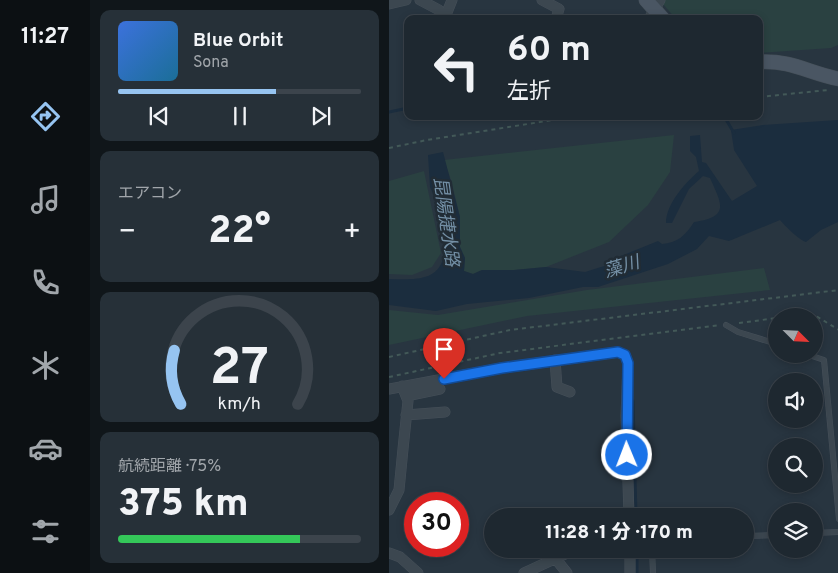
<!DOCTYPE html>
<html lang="ja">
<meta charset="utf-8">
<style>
:root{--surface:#1e2830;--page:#263038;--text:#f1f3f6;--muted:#a1a6ab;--line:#3c444c;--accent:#96c4f1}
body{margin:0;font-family:Overpass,"Noto Sans JP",sans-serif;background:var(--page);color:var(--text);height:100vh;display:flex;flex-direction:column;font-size:19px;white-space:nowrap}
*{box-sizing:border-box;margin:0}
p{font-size:16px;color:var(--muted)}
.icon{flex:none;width:28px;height:28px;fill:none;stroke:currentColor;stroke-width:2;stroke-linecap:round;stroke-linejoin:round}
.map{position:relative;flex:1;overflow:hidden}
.panel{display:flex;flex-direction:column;gap:10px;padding:10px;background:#10161a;width:299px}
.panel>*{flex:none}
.banner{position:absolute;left:15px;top:15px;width:359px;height:105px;border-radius:10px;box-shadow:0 2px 8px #0003,0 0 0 1px var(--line);background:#1e2830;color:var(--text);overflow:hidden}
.needle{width:32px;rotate:114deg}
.controls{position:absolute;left:379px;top:308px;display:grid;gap:10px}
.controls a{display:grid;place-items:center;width:55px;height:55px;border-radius:50%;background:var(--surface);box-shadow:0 2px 8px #0003,0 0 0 1px var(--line);font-size:25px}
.speed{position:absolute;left:15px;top:492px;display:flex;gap:10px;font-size:25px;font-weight:700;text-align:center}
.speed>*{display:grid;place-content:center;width:65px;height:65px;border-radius:50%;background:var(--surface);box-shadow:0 2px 8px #0003,0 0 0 1px var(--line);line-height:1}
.speed .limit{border:8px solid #d22;background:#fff;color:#111}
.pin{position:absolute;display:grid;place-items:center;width:42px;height:42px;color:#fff;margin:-51px -21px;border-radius:50% 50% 50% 0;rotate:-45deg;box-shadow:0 0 5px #0007}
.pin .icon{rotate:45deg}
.me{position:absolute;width:55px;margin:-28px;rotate:359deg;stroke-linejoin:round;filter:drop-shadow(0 0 4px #0008)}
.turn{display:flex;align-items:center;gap:18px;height:105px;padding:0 20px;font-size:22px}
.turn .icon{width:65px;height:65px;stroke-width:2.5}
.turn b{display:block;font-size:35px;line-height:42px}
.big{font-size:38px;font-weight:800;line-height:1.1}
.panel .card{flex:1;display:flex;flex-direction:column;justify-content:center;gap:8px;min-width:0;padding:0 18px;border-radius:10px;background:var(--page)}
.panel .dial{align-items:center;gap:0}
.dial svg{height:130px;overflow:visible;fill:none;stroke:var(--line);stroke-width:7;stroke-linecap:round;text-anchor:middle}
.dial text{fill:var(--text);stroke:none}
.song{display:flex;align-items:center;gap:15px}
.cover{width:60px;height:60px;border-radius:8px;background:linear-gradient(135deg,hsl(220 70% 55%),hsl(200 70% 35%))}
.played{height:5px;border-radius:2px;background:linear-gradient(90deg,var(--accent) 65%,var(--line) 65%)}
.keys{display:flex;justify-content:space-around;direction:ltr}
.heat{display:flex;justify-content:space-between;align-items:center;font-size:28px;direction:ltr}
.charge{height:8px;border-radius:4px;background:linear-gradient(90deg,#34c759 75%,var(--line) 0)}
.trip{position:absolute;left:95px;top:508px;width:270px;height:50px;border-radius:25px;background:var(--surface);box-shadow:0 2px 8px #0003,0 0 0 1px var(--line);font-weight:800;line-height:50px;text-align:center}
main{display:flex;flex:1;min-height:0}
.tabs{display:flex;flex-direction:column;width:90px;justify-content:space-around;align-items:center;background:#0c1013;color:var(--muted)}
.tabs .icon{width:35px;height:35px}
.tabs .active{color:var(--accent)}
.tabs b{font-size:22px;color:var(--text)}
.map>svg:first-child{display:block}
.green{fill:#2a4141}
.water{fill:#1b2d3e}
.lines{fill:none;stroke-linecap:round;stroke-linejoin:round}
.stream{stroke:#1b2d3e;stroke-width:3}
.lane-casing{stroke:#465059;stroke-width:6}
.street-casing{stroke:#465059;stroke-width:11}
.secondary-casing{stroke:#465059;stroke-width:15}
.path{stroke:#435958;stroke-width:2;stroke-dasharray:4 4;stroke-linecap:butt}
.lane{stroke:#3c4750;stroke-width:5}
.street{stroke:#3c4750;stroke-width:10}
.secondary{stroke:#4a5663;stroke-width:14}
.route-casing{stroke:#114b97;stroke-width:12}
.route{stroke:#1a73e8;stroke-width:9}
.labels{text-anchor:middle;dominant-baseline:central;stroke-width:5;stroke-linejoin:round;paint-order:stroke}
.water-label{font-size:18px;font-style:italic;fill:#7490a6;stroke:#212c35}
</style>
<main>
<nav class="tabs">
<b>11:27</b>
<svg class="icon active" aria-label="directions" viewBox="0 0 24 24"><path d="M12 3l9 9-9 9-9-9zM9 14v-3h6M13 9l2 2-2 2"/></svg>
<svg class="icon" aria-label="music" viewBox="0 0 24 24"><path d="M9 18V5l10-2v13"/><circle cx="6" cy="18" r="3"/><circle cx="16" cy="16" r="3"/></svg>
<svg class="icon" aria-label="phone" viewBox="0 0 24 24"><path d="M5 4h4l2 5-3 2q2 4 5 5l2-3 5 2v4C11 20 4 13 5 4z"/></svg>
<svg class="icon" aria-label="climate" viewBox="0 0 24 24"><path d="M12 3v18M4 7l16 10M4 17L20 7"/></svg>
<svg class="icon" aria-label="car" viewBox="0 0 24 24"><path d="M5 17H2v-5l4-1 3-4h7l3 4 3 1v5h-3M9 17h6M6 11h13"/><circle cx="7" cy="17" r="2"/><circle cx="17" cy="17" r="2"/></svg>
<svg class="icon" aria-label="filters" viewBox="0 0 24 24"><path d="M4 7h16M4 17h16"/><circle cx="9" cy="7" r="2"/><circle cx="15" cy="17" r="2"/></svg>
</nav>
<section class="panel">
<div class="card">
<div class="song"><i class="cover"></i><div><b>Blue Orbit</b><p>Sona</p></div></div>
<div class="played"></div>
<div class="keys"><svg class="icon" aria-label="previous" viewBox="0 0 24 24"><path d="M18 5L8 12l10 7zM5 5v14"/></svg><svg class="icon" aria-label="pause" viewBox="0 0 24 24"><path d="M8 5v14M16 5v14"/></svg><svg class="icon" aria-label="next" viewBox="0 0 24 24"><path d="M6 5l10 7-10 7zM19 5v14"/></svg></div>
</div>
<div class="card"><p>エアコン</p>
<div class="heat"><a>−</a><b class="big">22°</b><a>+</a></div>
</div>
<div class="card dial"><svg viewBox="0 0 100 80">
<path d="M14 69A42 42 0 1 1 86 69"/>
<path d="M14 69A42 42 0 0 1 10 36" stroke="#96c4f1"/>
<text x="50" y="56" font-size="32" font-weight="700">27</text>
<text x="50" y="72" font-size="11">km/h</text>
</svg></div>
<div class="card"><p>航続距離 · 75%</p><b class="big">375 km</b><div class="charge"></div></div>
</section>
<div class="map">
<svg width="450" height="573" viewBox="0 0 450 573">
<rect width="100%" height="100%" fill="#283540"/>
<!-- green -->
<path class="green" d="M 274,0 L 449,0 L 449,45 L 442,48 L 370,53 L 370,19 L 287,19 L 273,3 Z
M 285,135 L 281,172 L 259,205 L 220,242 L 157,267 L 125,270 L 93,270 L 84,274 L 75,271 L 76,258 L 71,247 L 71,217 L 62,180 L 55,160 Z
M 35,171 L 52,253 L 43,267 L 23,275 L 0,274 L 0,181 Z
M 375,268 L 381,290 L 138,316 L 0,345 L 0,310 L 49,315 L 198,290 Z"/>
<!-- water -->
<path class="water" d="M 449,120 L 449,222 L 432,230 L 417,242 C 410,240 396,226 391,220 L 340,241 L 320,236 L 308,249 L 279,264 L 209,287 L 194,287 L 140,298 L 78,304 L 47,311 L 0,305 L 0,279 C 20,279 47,283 54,259 C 56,254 57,249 56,244 C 52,232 46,227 54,215 L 41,187 L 39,155 L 54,152 L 71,217 L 71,247 L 76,258 L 75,271 L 84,274 L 93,270 L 125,270 L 157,267 L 196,272 L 228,262 L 232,256 L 269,241 L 273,244 C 288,243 296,236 305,222 C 342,217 332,203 321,178 L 314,176 L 300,189 L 283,223 L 277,223 C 277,204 296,183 310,171 L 307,157 L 301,151 L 301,136 L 311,135 L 313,162 L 317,163 L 343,201 L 368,186 L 345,150 L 342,130 L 374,125 Z"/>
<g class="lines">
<!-- stream -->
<path class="stream" d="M 0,112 L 19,108
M 335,116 L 345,133
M 244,401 L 247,516
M 248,549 L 248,573"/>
<!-- lane casing -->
<g class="lane-casing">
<path id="lane" d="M 337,325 L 349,332 L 388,344
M 417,354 L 435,360 L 450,519
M 425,533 L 450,532
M 356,536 L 388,535
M 263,549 L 264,573"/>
</g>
<!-- street casing -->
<g class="street-casing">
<path id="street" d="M 31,0 L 50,10
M 153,0 L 170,9 L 167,19
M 0,4 L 17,0
M 58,19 L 57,15 L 63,0
M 260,19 L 271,0
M 166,360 L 168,387 L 181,392
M 0,389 L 113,368 L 229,352 L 236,355 L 239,363 L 237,416 L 240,516
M 17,396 L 51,389
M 17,415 L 56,412
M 0,510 L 10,490 L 14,449 L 19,401 L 13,386
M 188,516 L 189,514 L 240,513
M 241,549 L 241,573
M 0,553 L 11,557 L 29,573
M 166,558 L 178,573
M 135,573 L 187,549"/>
</g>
<!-- secondary casing -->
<g class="secondary-casing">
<path id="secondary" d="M 257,0 L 274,19
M 370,62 C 403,60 419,73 450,79"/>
</g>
<!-- path -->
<path class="path" d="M 370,97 L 439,90
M 0,148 L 38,140 L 189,116
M 404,316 L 427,316 L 450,330
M 350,323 L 388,318
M 0,357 L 121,330 L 450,290
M 0,377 L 111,353 L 331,325"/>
<!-- lane -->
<use href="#lane" class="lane"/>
<!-- street -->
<use href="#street" class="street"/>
<!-- secondary -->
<use href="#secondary" class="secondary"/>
</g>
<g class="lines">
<!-- route casing -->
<g class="route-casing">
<path id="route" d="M 55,379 L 113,368 L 229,352 L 236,355 L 239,363 L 238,455"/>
</g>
<!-- route -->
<use href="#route" class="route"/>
</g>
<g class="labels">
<!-- water labels -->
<g class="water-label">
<text transform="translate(56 222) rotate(82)">昆陽捷水路</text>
<text transform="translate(233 268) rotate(-17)">藻川</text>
</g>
</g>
</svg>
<div class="controls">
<a><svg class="needle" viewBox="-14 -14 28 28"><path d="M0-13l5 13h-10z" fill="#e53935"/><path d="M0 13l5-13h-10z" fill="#a1a6ab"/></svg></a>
<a><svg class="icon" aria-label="sound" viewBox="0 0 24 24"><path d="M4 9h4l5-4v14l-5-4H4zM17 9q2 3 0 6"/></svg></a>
<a><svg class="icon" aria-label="search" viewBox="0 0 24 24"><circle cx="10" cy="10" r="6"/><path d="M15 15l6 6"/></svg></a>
<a><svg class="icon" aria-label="layers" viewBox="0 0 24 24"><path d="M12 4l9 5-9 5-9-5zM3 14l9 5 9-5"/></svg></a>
</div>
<div class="speed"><div class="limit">30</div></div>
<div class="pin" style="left:55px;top:379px;background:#d93025"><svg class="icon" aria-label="arrive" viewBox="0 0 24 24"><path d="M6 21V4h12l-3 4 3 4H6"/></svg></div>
<svg class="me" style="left:238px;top:455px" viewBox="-20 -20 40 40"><circle r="17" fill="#1a73e8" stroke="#fff" stroke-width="3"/><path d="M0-11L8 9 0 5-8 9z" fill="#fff"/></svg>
<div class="trip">11:28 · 1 分 · 170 m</div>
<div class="banner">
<div class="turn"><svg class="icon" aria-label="left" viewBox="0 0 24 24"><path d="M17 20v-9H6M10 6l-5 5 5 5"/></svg><div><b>60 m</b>左折</div></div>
</div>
</div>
</main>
